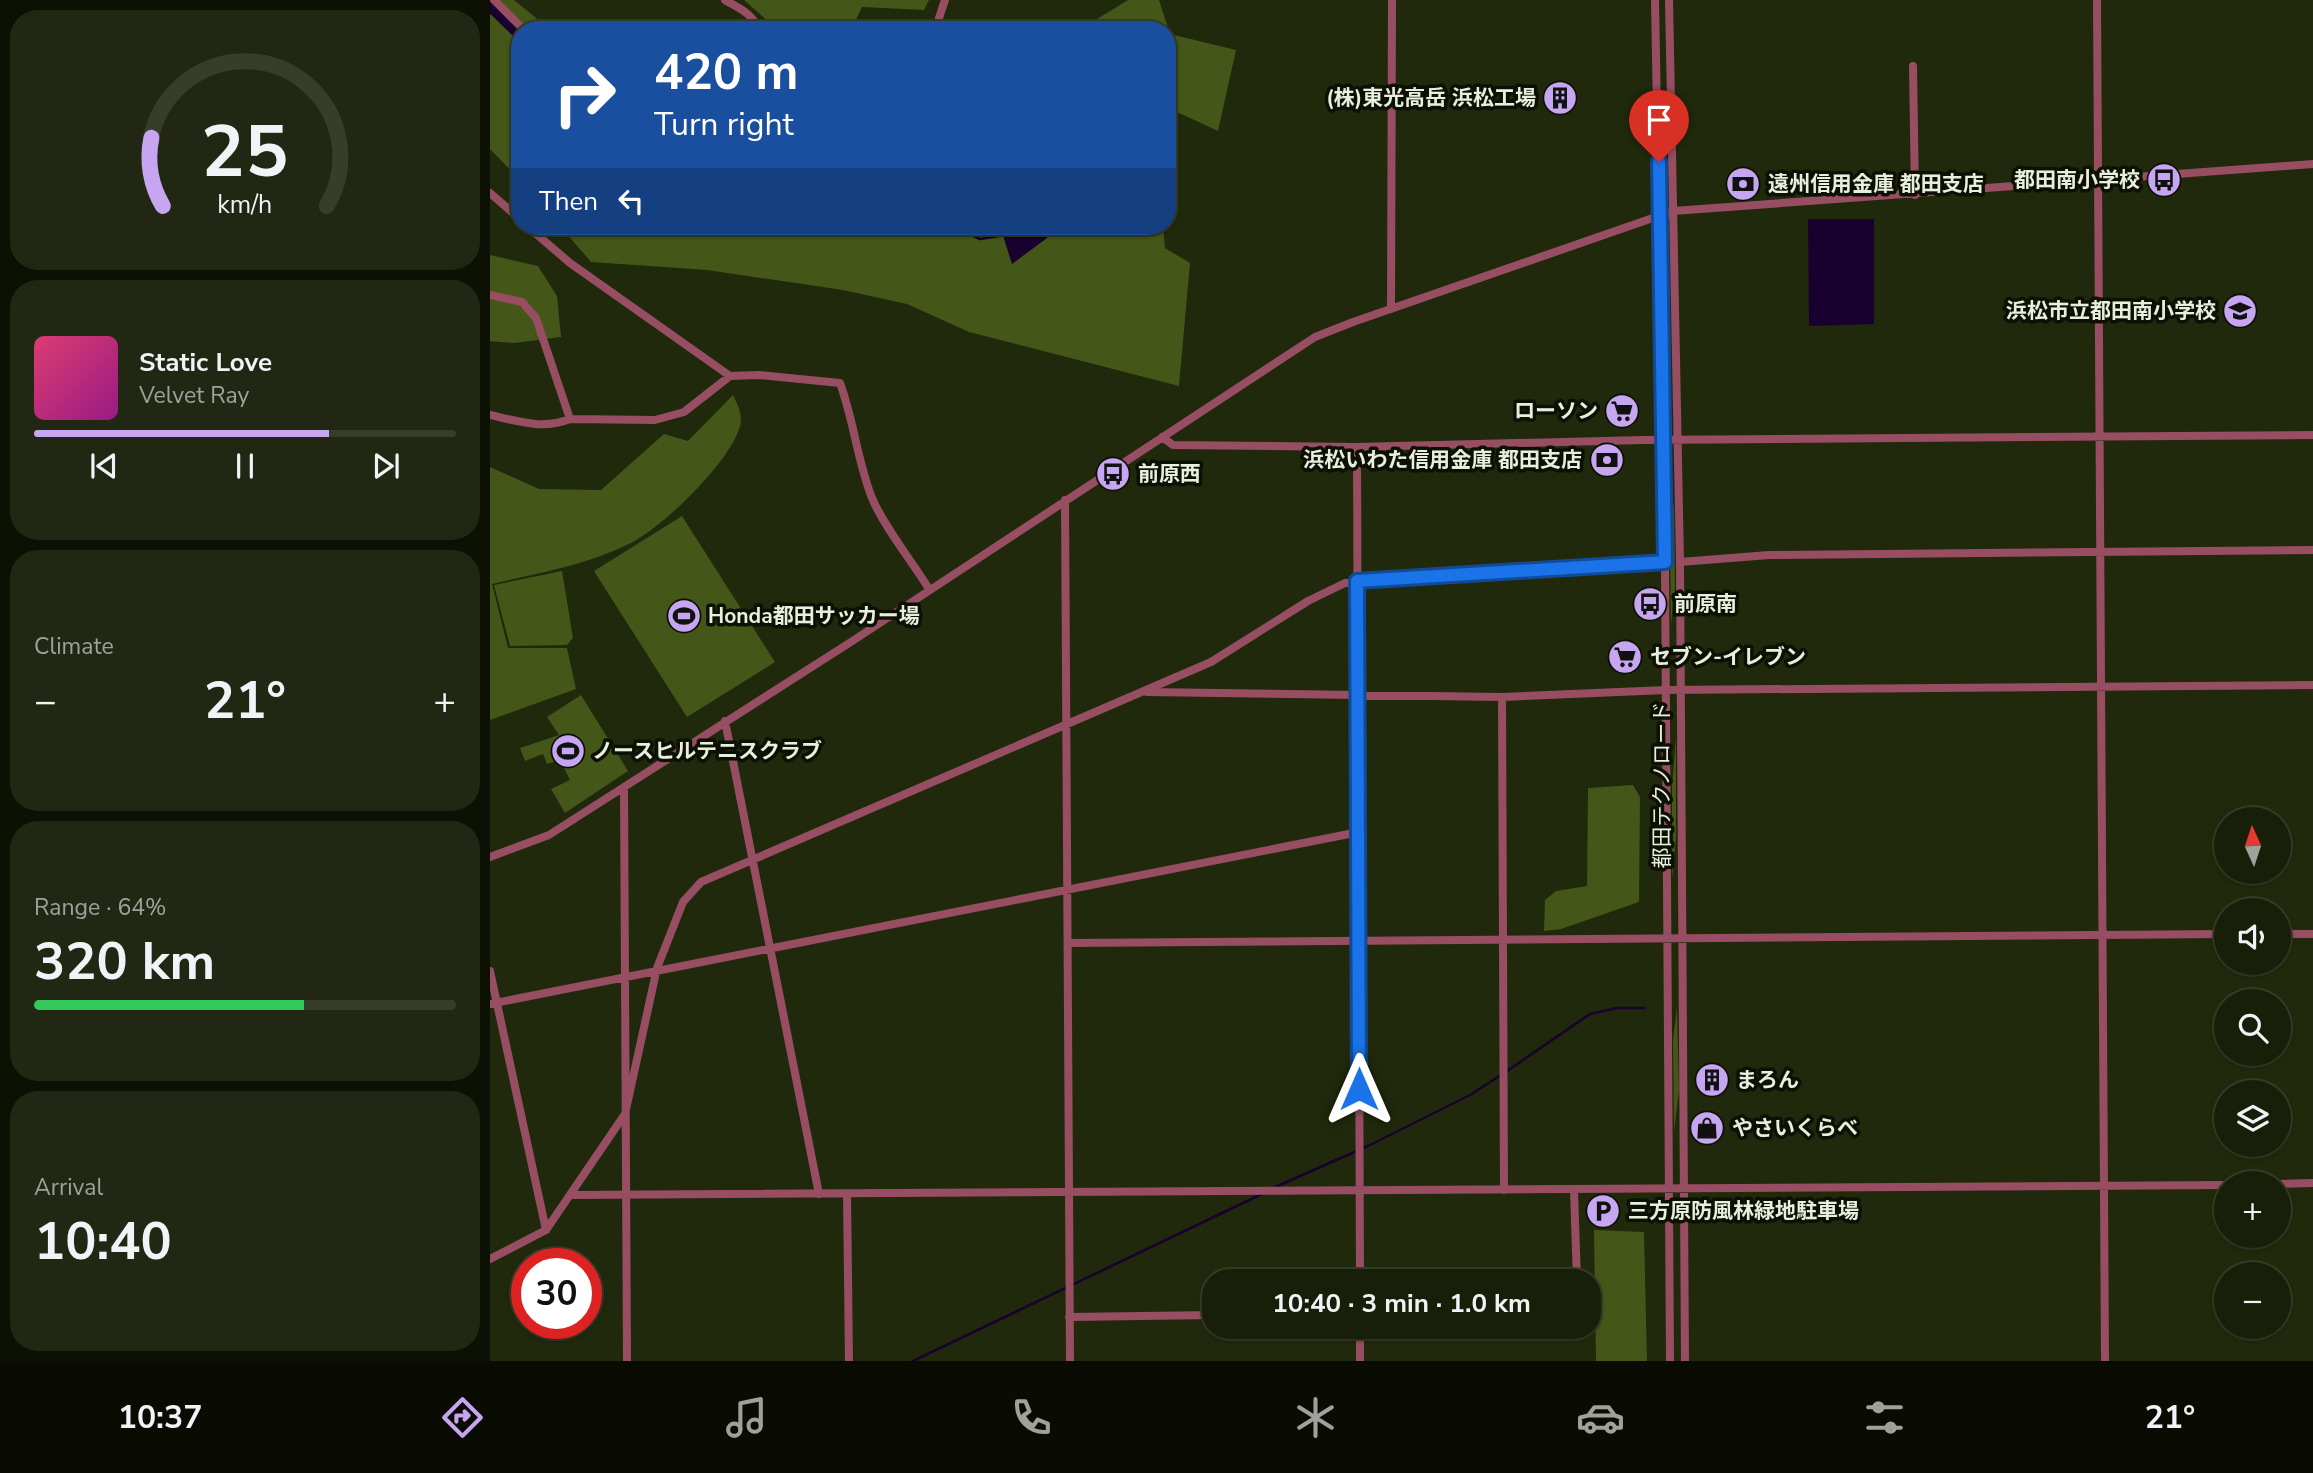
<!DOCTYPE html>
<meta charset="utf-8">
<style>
:root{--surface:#181f08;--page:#212712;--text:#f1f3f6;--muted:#9fa29c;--line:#363d29;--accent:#c6a6f0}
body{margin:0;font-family:"Nunito Sans","Noto Sans JP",sans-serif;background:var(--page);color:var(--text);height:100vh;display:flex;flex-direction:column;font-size:26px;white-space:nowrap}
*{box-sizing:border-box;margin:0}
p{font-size:23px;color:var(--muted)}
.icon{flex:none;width:38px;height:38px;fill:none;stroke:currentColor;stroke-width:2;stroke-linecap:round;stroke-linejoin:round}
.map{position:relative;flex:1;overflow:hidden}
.sheet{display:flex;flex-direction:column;gap:10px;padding:10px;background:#0d1104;width:490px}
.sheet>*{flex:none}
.banner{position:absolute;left:21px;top:21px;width:665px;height:214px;border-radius:28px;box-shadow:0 2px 5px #0004,0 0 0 2px var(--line);background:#1a4fa0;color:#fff;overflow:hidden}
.needle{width:46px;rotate:357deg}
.buttons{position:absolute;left:1724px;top:807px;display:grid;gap:14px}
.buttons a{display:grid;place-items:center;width:77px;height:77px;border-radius:50%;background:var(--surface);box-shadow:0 2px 5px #0004,0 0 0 2px var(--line);font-size:35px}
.speed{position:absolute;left:21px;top:1248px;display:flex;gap:14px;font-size:35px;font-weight:700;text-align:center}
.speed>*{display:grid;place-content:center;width:91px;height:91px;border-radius:50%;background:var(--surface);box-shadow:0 2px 5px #0004,0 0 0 2px var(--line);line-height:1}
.speed .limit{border:10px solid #d22;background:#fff;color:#111}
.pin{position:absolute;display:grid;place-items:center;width:60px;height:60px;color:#fff;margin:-72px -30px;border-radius:50% 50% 50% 0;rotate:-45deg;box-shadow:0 0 7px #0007}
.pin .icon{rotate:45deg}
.me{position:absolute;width:77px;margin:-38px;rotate:0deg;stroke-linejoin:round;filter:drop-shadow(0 0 5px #0008)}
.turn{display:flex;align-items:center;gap:24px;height:147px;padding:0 28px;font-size:32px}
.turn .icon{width:91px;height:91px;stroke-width:2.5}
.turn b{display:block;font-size:49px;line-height:60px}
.then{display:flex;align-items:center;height:66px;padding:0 28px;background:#0003;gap:14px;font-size:26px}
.big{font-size:52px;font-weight:700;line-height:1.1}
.sheet .widget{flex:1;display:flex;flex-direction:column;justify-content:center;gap:10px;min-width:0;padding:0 24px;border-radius:28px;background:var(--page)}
.sheet .dial{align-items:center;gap:0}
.dial svg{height:182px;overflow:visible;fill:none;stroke:var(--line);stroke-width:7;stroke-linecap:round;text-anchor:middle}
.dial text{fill:var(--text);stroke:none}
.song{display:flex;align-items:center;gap:21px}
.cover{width:84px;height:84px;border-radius:10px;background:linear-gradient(135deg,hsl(340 70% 55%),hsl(310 70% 35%))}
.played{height:7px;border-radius:4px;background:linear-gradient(90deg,var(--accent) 70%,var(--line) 70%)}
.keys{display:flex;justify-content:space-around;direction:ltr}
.heat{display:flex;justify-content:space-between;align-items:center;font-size:38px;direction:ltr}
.charge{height:10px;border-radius:5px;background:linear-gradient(90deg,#34c759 64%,var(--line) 0)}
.trip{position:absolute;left:712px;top:1269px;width:399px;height:70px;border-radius:28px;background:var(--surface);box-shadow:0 2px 5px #0004,0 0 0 2px var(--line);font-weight:700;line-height:70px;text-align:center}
.tabs{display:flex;height:112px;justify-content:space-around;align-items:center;background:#0a0c03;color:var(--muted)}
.tabs .icon{width:49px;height:49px}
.tabs .current{color:var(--accent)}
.tabs b{font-size:32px;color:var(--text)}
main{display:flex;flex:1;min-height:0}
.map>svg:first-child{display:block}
.green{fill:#445618}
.water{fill:#18002f}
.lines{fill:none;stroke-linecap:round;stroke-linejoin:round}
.stream{stroke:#18002f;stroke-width:2.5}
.river{stroke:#18002f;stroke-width:14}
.minor{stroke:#974e62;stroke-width:8}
.route-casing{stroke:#114b97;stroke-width:18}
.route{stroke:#1a73e8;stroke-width:12}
.labels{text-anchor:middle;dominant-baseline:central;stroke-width:7;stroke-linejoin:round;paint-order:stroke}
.poi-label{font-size:21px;font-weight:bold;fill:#e8efdc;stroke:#0c1005;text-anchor:start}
.street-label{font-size:21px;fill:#e8efdc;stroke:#0c1005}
</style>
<main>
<section class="sheet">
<div class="widget dial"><svg viewBox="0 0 100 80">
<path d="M14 69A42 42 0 1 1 86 69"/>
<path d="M14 69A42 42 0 0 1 9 39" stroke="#c6a6f0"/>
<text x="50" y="56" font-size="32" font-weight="700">25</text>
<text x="50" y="72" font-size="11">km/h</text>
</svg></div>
<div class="widget">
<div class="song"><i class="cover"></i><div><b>Static Love</b><p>Velvet Ray</p></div></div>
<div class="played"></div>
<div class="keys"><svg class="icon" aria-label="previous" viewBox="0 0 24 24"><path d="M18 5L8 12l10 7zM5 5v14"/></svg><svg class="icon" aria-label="pause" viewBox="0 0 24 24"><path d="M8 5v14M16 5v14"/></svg><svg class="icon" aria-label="next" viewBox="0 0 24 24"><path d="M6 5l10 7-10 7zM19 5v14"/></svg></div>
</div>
<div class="widget"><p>Climate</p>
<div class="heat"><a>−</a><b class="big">21°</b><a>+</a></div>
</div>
<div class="widget"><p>Range · 64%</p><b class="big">320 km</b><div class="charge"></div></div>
<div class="widget"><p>Arrival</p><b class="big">10:40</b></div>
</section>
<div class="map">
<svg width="1823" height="1361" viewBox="0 0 1823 1361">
<rect width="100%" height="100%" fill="#20290b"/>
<!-- green -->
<path class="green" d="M 0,0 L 24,0 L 51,22 L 46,30 L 30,30 L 30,180 L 0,149 Z
M 254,0 L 439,0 L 434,10 L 372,7 L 361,30 L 288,30 Z
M 638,0 L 669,0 L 680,34 L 746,50 L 728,131 L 689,113 L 677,119 L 677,30 L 589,30 Z
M 70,226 L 673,226 L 675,248 L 700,263 L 689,386 L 479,332 L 417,304 L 353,290 L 217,270 L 101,262 Z
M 0,255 L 48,266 L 67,296 L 71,337 L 24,343 L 0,341 Z
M 243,395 C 248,406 253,414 250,426 C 241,461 174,526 141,543 C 97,565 49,573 2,584 L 18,648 L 77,648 L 86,689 L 0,720 L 0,467 L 49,489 L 111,490 L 174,434 L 198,441 Z
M 1184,500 L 1185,588 L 1181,625 L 1180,543 Z
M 192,516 L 285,662 L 197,717 L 104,571 Z
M 72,571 L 83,638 L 77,645 L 20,646 L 4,585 Z
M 91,695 L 138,771 L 75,813 L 61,789 L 80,780 L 70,760 L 57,764 L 53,754 L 35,761 L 30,748 L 69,735 L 57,717 Z
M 1186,737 L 1186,837 L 1182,879 L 1182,787 Z
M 1143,785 L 1150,797 L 1149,902 L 1071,929 L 1054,931 L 1055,900 L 1066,891 L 1097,886 L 1098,788 Z
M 1187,1007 L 1189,1090 L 1184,1132 L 1183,1040 Z
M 1104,1230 L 1154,1232 L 1157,1361 L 1106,1361 Z"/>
<!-- water -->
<path class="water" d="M 1318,219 L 1384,219 L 1384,324 L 1319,326 Z
M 510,226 L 558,226 L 559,227 L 557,238 L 522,264 Z"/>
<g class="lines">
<!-- stream -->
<path class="stream" d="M 462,226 L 490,239 L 515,235
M 1017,1071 L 1100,1014 L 1127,1008 L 1154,1008
M 783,1188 L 878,1146 L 980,1095 L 1011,1075
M 423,1361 L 774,1193"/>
<!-- river -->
<path class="river" d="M 0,4 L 30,33"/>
<!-- minor -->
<path class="minor" d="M 4,0 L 34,30
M 235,0 C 250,9 262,13 269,30
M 1165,0 L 1175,562 L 1180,1361
M 1179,0 L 1190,562 L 1195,1361
M 1607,0 L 1615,1361
M 449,18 L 455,0
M 1423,66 L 1425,195
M 0,193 L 30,219
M 37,226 L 80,263 L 240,376
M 0,295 L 32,302 L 46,318 L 80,419 L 165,420 L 194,412 L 240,376 L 269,375 L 350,383 C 364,421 367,460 382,498 C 393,525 423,563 439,589
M 901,309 L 902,0
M 0,415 C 27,421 53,430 80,419
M 672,437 L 683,445 L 867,447 L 1152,440 L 1823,435
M 867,447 L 870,1281
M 575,500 L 580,1361
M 1190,562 L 1279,555 L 1823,550
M 657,692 L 1012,697 L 1176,690 L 1823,685
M 1012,697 L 1014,1190
M 235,721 L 329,1194
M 134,787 L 137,1361
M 0,857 L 59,835 L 364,640 L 825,337 L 863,322 L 1183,211 L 1823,164
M 1788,934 L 1823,934
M 578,943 L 1736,934
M 0,971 L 56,1230
M 0,1004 L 869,832
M 1788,1184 L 1823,1183
M 1084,1190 L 1087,1281
M 357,1194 L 359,1361
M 82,1195 L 1736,1185
M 0,1259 L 56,1230 L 135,1114 L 167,968 L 193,902 L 211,882 L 721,662 L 818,601 L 855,583 L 1175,562
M 579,1317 L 724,1315
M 870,1326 L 870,1361"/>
</g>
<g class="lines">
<!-- route casing -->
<g class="route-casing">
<path id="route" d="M 869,1089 L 867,581 L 1175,562 L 1169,162"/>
</g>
<!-- route -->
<use href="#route" class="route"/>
</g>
<!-- icons -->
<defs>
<g id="building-disc" transform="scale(1.75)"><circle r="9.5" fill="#c6a6f0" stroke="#0c1005"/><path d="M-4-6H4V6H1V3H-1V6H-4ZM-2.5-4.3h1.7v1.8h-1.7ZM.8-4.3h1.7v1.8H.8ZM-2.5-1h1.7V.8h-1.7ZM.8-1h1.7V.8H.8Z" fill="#111"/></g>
<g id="bus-disc" transform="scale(1.75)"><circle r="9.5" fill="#c6a6f0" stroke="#0c1005"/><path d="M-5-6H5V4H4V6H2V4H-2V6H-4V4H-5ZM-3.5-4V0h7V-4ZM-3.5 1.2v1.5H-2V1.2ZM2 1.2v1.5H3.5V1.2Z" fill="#111"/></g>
<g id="bank-disc" transform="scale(1.75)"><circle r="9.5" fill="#c6a6f0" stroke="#0c1005"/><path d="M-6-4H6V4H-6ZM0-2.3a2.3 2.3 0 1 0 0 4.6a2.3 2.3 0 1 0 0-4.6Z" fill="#111"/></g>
<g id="school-disc" transform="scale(1.75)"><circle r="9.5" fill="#c6a6f0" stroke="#0c1005"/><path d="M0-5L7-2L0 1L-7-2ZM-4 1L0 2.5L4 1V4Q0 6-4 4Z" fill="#111"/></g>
<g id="supermarket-disc" transform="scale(1.75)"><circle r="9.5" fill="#c6a6f0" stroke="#0c1005"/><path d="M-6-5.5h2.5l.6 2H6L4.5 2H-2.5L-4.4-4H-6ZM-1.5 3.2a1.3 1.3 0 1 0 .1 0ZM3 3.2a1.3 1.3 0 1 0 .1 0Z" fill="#111"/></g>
<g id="stadium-disc" transform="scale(1.75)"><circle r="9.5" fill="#c6a6f0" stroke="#0c1005"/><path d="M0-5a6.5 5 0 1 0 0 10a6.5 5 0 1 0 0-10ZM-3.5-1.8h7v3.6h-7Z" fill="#111"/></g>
<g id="shop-disc" transform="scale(1.75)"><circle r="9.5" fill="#c6a6f0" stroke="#0c1005"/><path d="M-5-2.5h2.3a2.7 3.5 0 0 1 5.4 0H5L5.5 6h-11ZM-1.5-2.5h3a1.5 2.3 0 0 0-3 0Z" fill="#111"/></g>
<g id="parking-disc" transform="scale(1.75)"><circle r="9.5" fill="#c6a6f0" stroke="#0c1005"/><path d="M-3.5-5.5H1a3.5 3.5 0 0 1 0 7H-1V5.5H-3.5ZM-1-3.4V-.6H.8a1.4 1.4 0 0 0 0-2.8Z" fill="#111"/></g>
</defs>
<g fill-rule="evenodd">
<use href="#building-disc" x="1070" y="98"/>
<use href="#bus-disc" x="1674" y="180"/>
<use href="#bank-disc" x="1253" y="184"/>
<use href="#school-disc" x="1750" y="311"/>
<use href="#supermarket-disc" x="1132" y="411"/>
<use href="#bank-disc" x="1117" y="460"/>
<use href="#bus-disc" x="623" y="474"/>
<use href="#bus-disc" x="1160" y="604"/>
<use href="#stadium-disc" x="194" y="616"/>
<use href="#supermarket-disc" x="1135" y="657"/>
<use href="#stadium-disc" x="78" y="751"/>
<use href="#building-disc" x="1222" y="1080"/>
<use href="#shop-disc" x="1217" y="1128"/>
<use href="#parking-disc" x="1113" y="1211"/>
</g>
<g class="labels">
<!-- poi labels -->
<g class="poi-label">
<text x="1046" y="98" text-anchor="end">(株)東光高岳 浜松工場</text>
<text x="1650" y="180" text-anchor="end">都田南小学校</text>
<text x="1278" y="184">遠州信用金庫 都田支店</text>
<text x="1726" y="311" text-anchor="end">浜松市立都田南小学校</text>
<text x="1108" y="411" text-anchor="end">ローソン</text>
<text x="1092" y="460" text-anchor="end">浜松いわた信用金庫 都田支店</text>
<text x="648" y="474">前原西</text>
<text x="1184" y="604">前原南</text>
<text x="218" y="616">Honda都田サッカー場</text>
<text x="1160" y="657">セブン-イレブン</text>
<text x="102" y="751">ノースヒルテニスクラブ</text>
<text x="1246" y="1080">まろん</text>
<text x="1242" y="1128">やさいくらべ</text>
<text x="1138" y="1211">三方原防風林緑地駐車場</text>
</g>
<!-- street labels -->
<g class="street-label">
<text transform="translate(1172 785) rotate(-90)">都田テクノロード</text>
</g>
</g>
</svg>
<div class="buttons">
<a><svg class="needle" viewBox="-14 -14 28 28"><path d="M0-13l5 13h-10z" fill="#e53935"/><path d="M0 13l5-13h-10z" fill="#9fa29c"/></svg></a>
<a><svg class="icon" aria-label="sound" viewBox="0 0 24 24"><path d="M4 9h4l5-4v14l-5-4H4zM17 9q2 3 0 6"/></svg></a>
<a><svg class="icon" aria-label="search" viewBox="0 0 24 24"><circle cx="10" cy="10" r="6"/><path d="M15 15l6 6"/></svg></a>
<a><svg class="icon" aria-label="layers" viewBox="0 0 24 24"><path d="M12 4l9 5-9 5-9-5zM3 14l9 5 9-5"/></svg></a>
<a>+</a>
<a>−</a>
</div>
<div class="speed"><div class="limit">30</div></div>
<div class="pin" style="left:1169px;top:162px;background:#d93025"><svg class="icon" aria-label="arrive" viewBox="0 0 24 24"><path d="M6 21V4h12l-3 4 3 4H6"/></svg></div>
<svg class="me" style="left:869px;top:1089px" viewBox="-20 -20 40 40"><path d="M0-17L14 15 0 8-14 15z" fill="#1a73e8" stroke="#fff" stroke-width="4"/></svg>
<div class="trip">10:40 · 3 min · 1.0 km</div>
<div class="banner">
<div class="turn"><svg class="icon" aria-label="right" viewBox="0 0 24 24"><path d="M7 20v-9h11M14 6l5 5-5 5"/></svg><div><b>420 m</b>Turn right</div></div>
<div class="then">Then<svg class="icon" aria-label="left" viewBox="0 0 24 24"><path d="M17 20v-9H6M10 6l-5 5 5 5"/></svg></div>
</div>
</div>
</main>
<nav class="tabs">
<b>10:37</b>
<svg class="icon current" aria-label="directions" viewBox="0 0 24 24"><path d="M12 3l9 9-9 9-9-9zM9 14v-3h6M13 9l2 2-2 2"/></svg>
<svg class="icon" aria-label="music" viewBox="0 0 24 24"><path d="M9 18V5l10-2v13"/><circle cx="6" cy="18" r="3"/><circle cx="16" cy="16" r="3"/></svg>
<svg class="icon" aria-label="phone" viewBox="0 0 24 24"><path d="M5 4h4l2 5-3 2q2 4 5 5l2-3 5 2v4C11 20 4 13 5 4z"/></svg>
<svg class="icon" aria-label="climate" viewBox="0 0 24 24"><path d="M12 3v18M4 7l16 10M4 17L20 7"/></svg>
<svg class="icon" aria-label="car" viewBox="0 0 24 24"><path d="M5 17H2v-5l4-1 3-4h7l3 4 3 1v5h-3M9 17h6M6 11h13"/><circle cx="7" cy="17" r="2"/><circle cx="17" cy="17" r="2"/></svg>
<svg class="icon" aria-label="filters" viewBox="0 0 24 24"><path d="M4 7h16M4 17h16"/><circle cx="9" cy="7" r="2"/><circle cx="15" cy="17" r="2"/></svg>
<b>21°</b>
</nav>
